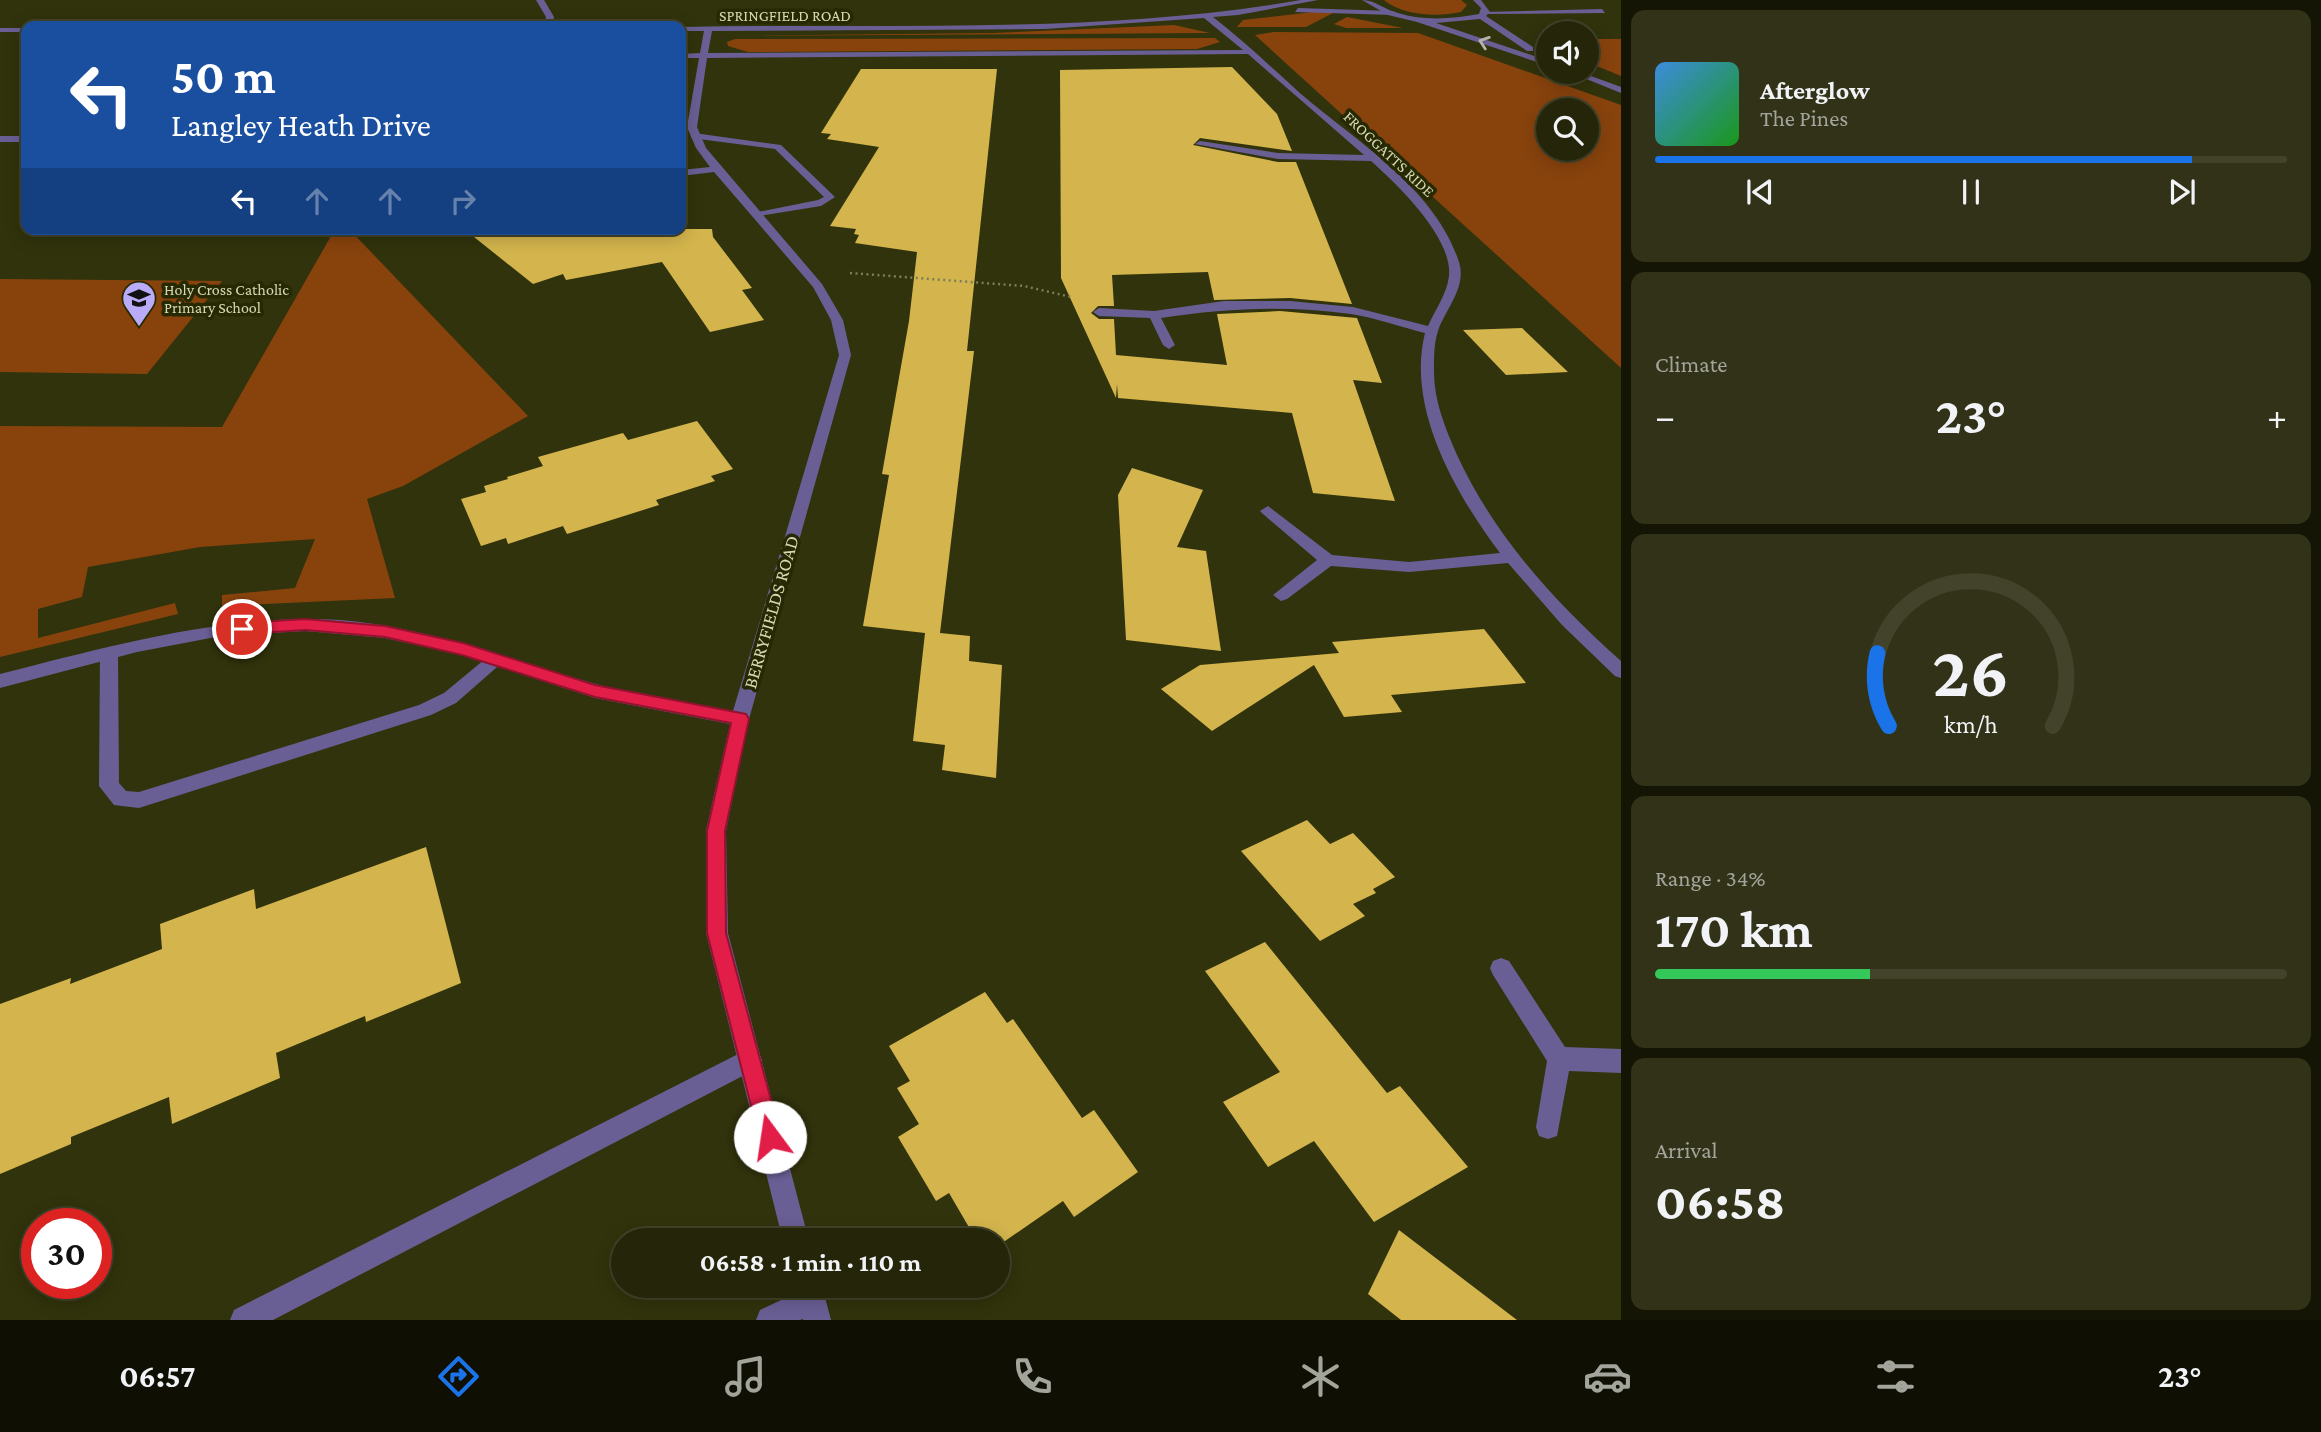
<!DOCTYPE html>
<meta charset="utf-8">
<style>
:root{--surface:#252609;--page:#313217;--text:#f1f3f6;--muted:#a3a59c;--line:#42432a;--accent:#1a73e8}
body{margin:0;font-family:"Crimson Pro",serif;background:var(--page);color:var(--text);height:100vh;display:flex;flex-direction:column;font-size:26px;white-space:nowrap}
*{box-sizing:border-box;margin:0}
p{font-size:23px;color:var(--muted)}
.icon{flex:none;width:38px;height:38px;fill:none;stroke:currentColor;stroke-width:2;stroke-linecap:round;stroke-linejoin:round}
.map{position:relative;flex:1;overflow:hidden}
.panel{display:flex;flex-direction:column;gap:10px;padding:10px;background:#141505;width:700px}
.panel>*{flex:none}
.top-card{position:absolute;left:21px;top:21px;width:665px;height:214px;border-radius:14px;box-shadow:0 4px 18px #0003,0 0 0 2px var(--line);background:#1a4fa0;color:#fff;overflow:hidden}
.tools{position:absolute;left:1536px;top:21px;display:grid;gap:14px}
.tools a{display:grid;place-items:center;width:63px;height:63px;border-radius:50%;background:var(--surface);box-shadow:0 4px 18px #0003,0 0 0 2px var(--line);font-size:35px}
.speed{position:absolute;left:21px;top:1208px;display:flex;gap:14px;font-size:35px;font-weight:700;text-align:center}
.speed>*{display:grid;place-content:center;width:91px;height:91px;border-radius:50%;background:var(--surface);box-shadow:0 4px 18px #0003,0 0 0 2px var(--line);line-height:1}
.speed .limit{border:10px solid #d22;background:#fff;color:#111}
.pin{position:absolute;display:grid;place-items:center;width:60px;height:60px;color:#fff;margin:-30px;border:4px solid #fff;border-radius:50%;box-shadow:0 2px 7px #0007}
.me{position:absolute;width:77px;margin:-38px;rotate:346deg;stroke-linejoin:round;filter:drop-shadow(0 0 5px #0008)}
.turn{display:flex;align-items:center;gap:24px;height:147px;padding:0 35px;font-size:32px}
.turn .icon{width:91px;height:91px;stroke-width:2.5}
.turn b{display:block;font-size:49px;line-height:60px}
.lanes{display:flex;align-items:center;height:66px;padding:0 35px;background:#0003;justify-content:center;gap:35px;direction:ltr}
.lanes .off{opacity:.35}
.big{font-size:52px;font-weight:700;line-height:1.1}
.panel .tile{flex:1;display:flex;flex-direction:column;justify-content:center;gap:10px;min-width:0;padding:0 24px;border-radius:14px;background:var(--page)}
.panel .dial{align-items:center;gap:0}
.dial svg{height:182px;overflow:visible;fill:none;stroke:var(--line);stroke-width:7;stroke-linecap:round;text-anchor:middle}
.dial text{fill:var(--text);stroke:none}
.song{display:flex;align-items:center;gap:21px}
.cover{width:84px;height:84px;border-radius:10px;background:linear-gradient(135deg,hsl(210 70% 55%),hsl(120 70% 35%))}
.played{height:7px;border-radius:4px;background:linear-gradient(90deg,var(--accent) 85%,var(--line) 85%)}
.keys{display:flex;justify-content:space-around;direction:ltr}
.heat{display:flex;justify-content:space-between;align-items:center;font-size:38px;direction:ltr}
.charge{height:10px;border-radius:5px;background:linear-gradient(90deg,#34c759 34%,var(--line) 0)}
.trip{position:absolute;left:611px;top:1228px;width:399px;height:70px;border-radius:35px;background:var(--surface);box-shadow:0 4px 18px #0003,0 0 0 2px var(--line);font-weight:700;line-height:70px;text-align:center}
.tabs{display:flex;height:112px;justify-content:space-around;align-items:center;background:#0f0f04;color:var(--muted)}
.tabs .icon{width:49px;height:49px}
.tabs .on{color:var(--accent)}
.tabs b{font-size:32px;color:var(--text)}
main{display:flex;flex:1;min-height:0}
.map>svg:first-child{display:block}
.green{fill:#88430d;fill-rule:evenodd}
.building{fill:#d4b54d}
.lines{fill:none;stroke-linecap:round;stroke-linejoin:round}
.path{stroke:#7b7e58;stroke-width:2.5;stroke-dasharray:2 3.5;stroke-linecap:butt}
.service{fill:#6a5f95;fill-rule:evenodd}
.minor{fill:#6a5f95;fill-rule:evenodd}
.tertiary{fill:#6a5f95;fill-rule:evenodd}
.oneway{stroke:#b4b4ab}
.route{fill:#e11d48;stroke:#92132f;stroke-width:2}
.labels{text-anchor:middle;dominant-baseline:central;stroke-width:7;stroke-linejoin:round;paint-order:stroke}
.far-street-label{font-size:16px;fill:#d4d8b4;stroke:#272902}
.far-poi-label{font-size:16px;fill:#d4d8b4;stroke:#272902;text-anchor:start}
.street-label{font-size:19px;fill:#d4d8b4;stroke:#272902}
</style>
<main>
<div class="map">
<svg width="1621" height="1320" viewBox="0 0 1621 1320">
<rect width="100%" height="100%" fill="#31330c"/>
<!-- green -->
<path class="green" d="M 1384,0 L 1461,0 L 1467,5 L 1461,12 C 1437,17 1403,16 1384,0 Z
M 1313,12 L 1335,12 L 1306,27 L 1237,27 L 1243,20 Z
M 1347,17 L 1403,28 L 1346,28 L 1334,24 Z
M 1174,25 L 1210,33 L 726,36 L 993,33 Z
M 1274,32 L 1418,33 L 1621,105 L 1621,368 L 1255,35 ZM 1549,110 L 1587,110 L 1587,149 L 1549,149 Z
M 1215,38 L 1220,42 L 1197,49 L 748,52 L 728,46 L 727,42 L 735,39 Z
M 1587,39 L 1621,39 L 1621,76 L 1587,62 Z
M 335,229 L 349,229 L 528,416 L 403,486 L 367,499 L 395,598 L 222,606 L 222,595 L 295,588 L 315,539 L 200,547 L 88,567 L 82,597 L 38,609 L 38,638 L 175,603 L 178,614 L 0,657 L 0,426 L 222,427 Z
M 0,279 L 222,281 L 147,374 L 0,372 Z"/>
<!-- building -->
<path class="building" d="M 1232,67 L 1277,114 L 1292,151 L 1200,138 L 1193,145 L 1278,162 L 1296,162 L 1352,304 L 1290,298 L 1214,300 L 1208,272 L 1112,275 L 1114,306 L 1098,306 L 1091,313 L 1099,319 L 1114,319 L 1116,355 L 1227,365 L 1217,314 L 1280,311 L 1357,318 L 1382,383 L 1353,380 L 1395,501 L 1313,493 L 1292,413 L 1118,398 L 1117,384 L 1116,398 L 1061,278 L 1060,70 Z
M 861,69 L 997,69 L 967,351 L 974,351 L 940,633 L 970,636 L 969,661 L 1002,665 L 996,778 L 942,770 L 945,745 L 913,741 L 925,633 L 863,626 L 889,475 L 882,474 L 909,321 L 917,252 L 855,243 L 859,235 L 854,234 L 856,229 L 830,226 L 879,147 L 827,139 L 831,134 L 821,133 Z
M 464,229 L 712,229 L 713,237 L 752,288 L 742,290 L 764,320 L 710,332 L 662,262 L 566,280 L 563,274 L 533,284 Z
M 1522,328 L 1568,372 L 1506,375 L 1463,330 Z
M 697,421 L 733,469 L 711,476 L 715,481 L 656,500 L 659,505 L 567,534 L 563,526 L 508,544 L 506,538 L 481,546 L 461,499 L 486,492 L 484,486 L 508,479 L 507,477 L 543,466 L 538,457 L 623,433 L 628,440 Z
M 1132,468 L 1203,490 L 1177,547 L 1206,551 L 1221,651 L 1126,640 L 1118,495 Z
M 1484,629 L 1526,683 L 1391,695 L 1402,712 L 1344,717 L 1314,665 L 1212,731 L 1161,689 L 1200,665 L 1339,653 L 1332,642 Z
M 1307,820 L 1330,844 L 1353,833 L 1395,877 L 1373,889 L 1376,893 L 1353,904 L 1365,916 L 1320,941 L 1241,851 Z
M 426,847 L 461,983 L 366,1022 L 365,1016 L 276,1053 L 280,1078 L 172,1124 L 169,1097 L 71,1137 L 71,1144 L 0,1174 L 0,1004 L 71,978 L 70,984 L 162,949 L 160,924 L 254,889 L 256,909 Z
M 1265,942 L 1387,1093 L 1400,1086 L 1468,1167 L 1374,1222 L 1314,1141 L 1268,1167 L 1223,1102 L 1280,1072 L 1205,971 Z
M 985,992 L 1007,1023 L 1013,1019 L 1082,1118 L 1094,1110 L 1138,1172 L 1074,1217 L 1063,1201 L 1005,1241 L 977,1241 L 949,1193 L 936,1201 L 898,1137 L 919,1124 L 897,1088 L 910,1081 L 889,1046 Z
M 1399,1230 L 1517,1320 L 1401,1320 L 1368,1294 Z"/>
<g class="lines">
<!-- path -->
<path class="path" d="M 850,273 L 1024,286 L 1071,297"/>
<!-- service -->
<path class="service" d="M 536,0 L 544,0 L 554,17 L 552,26 L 544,26 L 546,17 Z
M 694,133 L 781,145 L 835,197 L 821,206 L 753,217 L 753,213 L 818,200 L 824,197 L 775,149 L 691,138 L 691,134 Z
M 109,648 L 118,654 L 119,783 L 126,791 L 139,792 L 419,705 L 444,693 L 490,655 L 496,653 L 505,660 L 456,703 L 431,715 L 139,808 L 114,805 L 99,786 L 100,654 Z
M 750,1048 L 758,1052 L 762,1060 L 758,1068 L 273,1320 L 230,1320 L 234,1310 Z
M 811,1286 L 821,1290 L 825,1300 L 821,1310 L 800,1320 L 756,1320 L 760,1310 Z"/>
<!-- minor -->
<path class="minor" d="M 1301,0 L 1318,0 L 1238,15 L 1213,17 C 1244,41 1272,68 1301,94 C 1357,142 1435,188 1459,262 C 1467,288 1445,309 1438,331 C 1434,343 1434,356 1434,368 C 1433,399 1445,427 1457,455 C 1495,537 1554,601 1621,661 L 1621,678 L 1615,676 L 1562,625 L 1508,563 L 1409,572 L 1331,566 L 1287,599 L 1281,601 L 1273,595 L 1317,560 L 1263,514 L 1260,511 L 1268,506 L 1332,555 L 1409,562 L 1500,553 C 1456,494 1406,409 1425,333 C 1401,327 1376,318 1351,314 C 1287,305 1225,308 1161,318 L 1175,345 L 1169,349 L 1163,345 L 1150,318 L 1099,316 L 1093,312 L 1099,308 L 1154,311 L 1224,301 L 1290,301 L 1353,307 L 1428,326 C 1435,310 1447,294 1449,276 C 1453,238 1397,184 1371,161 L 1278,159 L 1195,144 L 1200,141 L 1278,153 L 1364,155 L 1248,54 L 707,58 L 697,127 L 706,148 L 822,284 L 843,320 L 851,355 L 749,719 L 726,831 L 728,933 L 809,1241 L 783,1241 L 706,933 L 706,831 L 730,724 L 595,698 L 462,655 L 385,638 L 305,631 L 221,636 L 137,652 L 0,688 L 0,674 C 100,649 199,621 303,619 C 403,617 497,656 592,683 C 638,696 687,702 733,711 L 839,355 L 831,320 L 813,287 L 714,172 L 681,176 L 681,170 L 710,167 L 696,148 L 687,127 L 699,58 L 681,58 L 681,54 L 700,53 L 704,31 L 681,31 L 681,27 C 887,23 1096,35 1301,0 ZM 1204,18 L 1243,50 L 708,53 L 712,31 L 1045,29 Z
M 1298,8 L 1393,11 L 1397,13 L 1393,15 L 1295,12 Z
M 1602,9 L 1605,13 L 1486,14 L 1482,12 Z
M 0,28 L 26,28 L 26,32 L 0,32 Z
M 0,136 L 26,136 L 26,142 L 0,142 Z
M 1501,958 L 1509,961 L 1565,1047 L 1621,1049 L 1621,1073 L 1569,1071 L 1557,1136 L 1548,1139 L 1539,1136 L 1536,1127 L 1547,1061 L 1493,975 L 1490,968 L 1493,961 Z
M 795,1286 L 822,1286 L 831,1320 L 803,1320 Z"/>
<!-- tertiary -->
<path class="tertiary" d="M 1362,0 C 1375,0 1385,10 1398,13 C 1423,21 1452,19 1479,14 L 1481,8 L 1473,0 L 1481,0 L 1490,12 L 1486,16 L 1533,47 L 1533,51 L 1527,51 L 1480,19 L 1436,23 L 1549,61 L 1549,66 L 1417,22 L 1388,15 Z
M 1569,72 L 1580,72 L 1621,87 L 1621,93 Z"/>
</g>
<!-- one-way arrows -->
<defs><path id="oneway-chevron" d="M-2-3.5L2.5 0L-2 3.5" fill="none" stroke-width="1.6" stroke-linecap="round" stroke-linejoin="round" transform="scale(1.75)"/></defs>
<use class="oneway" href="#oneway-chevron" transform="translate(1484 42) rotate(-161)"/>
<!-- route -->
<path class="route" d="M 305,619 L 385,626 L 463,643 L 595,685 L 746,714 L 749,719 L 725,831 L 726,933 L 781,1137 L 778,1145 L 770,1149 L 762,1145 L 759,1137 L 707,933 L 707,831 L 731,723 L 595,697 L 462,655 L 385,637 L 305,630 L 242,634 L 234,629 L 242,623 Z"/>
<!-- icons -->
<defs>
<g id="school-pin" transform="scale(1.75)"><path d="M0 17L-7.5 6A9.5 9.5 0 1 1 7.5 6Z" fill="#b9abf7" stroke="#272902"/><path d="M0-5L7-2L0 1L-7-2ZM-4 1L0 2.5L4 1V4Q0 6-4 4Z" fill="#111"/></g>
</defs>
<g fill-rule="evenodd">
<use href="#school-pin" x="139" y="298"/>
</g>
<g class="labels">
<!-- far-street labels -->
<g class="far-street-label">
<text x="785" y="15">SPRINGFIELD ROAD</text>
<text transform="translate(1389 154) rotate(43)">FROGGATTS RIDE</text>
</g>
<!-- far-poi labels -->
<g class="far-poi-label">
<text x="164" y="289">Holy Cross Catholic<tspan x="164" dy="18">Primary School</tspan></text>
</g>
<!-- street labels -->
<g class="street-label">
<text transform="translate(771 612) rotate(-74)">BERRYFIELDS ROAD</text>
</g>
</g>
</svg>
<div class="tools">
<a><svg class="icon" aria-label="sound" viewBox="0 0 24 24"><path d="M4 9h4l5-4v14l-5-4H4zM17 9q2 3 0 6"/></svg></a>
<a><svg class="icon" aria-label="search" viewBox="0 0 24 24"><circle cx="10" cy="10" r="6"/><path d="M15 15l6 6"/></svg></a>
</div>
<div class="speed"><div class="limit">30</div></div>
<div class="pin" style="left:242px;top:629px;background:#d93025"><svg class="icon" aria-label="arrive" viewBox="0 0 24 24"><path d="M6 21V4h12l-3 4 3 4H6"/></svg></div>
<svg class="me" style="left:770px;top:1137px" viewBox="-20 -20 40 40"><circle r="19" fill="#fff"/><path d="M0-13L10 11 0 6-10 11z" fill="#e11d48"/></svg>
<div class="trip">06:58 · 1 min · 110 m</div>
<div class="top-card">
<div class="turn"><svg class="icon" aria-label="left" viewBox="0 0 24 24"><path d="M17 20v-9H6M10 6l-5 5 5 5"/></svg><div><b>50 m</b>Langley Heath Drive</div></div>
<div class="lanes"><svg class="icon" aria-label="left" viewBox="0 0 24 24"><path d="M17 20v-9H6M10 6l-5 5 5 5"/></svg><svg class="icon off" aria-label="ahead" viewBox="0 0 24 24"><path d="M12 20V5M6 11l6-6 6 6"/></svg><svg class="icon off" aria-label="ahead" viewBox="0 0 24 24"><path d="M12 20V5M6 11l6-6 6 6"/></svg><svg class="icon off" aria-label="right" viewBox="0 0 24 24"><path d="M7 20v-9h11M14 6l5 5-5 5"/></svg></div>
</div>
</div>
<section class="panel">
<div class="tile">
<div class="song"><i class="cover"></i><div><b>Afterglow</b><p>The Pines</p></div></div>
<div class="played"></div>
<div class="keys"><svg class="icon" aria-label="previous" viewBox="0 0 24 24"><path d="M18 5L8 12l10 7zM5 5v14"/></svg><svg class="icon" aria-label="pause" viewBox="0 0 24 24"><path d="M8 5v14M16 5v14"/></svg><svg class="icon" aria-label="next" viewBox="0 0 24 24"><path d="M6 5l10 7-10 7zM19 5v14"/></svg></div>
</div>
<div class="tile"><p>Climate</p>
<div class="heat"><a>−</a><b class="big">23°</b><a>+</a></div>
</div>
<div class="tile dial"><svg viewBox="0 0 100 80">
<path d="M14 69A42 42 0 1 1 86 69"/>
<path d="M14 69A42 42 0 0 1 9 37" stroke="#1a73e8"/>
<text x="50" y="56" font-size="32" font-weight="700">26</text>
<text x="50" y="72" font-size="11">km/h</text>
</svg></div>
<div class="tile"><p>Range · 34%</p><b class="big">170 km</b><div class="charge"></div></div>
<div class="tile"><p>Arrival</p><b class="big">06:58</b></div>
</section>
</main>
<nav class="tabs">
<b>06:57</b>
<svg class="icon on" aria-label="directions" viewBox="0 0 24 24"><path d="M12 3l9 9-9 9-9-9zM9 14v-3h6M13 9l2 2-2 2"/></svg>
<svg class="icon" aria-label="music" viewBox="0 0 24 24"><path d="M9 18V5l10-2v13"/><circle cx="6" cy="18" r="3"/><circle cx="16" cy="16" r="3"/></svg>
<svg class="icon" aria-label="phone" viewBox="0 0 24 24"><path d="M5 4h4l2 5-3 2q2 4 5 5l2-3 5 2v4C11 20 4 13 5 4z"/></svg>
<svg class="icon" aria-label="climate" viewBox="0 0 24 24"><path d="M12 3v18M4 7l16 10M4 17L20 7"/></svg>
<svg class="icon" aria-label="car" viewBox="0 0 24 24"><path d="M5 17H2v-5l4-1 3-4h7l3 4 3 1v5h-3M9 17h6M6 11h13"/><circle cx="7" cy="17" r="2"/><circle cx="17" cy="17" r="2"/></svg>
<svg class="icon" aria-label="filters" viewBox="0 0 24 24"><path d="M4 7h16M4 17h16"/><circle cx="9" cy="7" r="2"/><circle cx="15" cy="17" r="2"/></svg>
<b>23°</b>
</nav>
